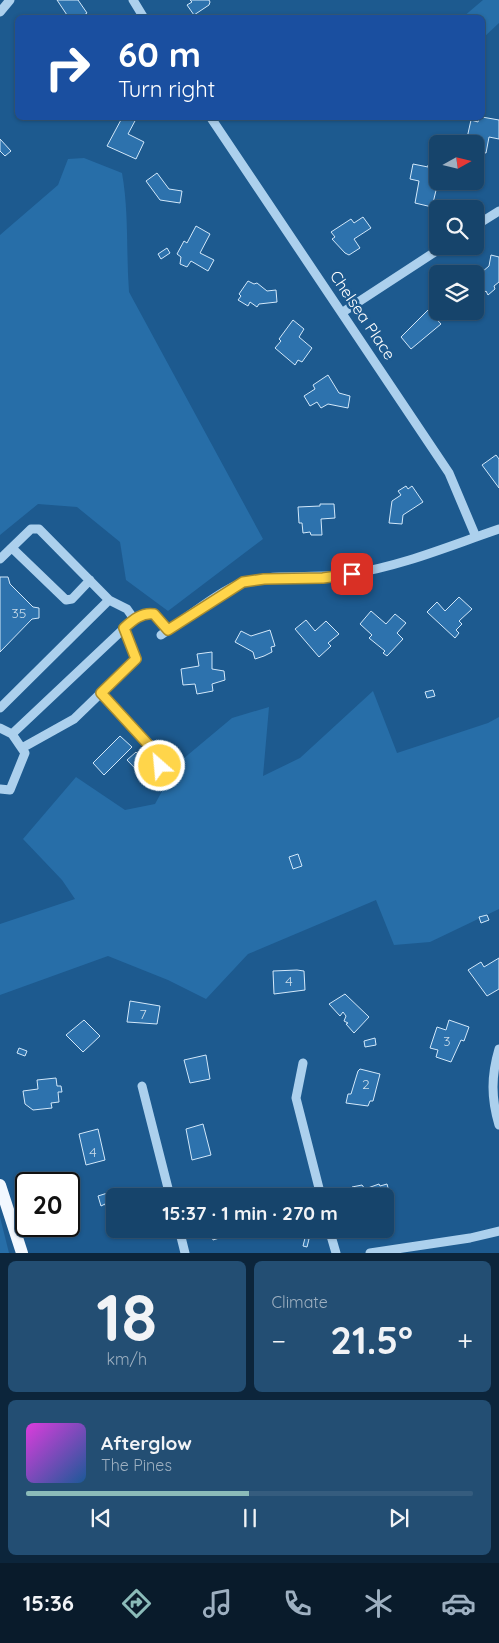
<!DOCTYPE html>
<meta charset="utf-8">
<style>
:root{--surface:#16446b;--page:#234e73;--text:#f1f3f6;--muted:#9eb0c1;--line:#355c7e;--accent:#8bbbb9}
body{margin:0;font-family:Quicksand,sans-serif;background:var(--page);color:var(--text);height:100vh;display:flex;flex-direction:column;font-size:19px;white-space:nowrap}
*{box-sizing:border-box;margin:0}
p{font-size:16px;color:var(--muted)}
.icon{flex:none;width:28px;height:28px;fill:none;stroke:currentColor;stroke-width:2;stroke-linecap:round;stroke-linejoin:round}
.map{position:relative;height:1253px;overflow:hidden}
.sheet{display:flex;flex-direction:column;gap:8px;padding:8px;background:#0c253b;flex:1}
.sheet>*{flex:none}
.banner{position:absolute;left:15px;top:15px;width:470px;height:105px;border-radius:8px;box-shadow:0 1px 4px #0004,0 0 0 1px var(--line);background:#1a4fa0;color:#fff;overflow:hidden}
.needle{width:32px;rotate:82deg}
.fabs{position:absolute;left:429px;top:135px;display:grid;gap:10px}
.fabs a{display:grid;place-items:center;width:55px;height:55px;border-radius:8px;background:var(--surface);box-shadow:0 1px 4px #0004,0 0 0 1px var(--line);font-size:25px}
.speed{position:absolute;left:15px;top:1172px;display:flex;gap:10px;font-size:25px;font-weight:700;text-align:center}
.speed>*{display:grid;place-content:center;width:65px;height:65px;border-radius:50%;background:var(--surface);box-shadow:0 1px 4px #0004,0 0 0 1px var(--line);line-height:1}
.speed .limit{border:2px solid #111;border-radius:8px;background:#fff;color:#111}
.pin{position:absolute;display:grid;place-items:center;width:42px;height:42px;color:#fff;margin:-21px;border-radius:10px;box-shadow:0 2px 8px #0006}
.me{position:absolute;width:55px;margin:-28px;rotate:333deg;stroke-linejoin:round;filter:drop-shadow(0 0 4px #0008)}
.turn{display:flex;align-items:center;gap:18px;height:105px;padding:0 20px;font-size:22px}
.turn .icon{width:65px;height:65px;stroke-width:2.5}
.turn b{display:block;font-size:35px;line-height:42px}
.big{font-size:38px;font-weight:700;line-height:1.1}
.sheet .widget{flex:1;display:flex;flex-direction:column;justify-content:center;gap:8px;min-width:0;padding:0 18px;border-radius:8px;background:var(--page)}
.sheet .dial{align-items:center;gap:0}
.dial b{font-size:65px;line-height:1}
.song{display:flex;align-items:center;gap:15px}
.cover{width:60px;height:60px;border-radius:8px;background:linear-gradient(135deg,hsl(300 70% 55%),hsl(210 70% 35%))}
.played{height:5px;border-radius:2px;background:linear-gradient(90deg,var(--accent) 50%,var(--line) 50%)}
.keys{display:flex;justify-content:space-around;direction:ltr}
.heat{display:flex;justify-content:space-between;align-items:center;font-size:28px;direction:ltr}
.sheet .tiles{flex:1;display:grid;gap:8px;grid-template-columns:1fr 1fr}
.widget:last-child{grid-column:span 2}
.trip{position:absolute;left:106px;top:1188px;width:288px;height:50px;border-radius:8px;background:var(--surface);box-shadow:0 1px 4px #0004,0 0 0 1px var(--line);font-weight:700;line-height:50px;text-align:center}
.tab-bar{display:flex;height:80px;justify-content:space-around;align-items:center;background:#091b2b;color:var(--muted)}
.tab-bar .icon{width:35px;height:35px}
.tab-bar .current{color:var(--accent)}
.tab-bar b{font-size:22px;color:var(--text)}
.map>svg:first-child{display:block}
.green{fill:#276ea8}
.building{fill:#2d72ad;stroke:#d2e8fa}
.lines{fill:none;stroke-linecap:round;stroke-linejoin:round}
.minor{stroke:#acd0ed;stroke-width:9}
.major{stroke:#f2f8ff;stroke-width:12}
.route-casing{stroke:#a68a30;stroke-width:12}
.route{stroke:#ffd54a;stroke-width:9}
.labels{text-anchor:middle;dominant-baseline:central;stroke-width:5;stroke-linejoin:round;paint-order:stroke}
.number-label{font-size:14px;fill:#cadcea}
.street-label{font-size:16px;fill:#fff;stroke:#1d5a8f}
</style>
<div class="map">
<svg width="499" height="1253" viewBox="0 0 499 1253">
<rect width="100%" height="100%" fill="#1d5a8f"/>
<!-- green -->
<path class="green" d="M 483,0 L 499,0 L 499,23 L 483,38 L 482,18 L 463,17 Z
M 84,158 L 122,173 C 129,212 126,252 129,292 L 263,539 L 168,611 L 126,580 L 120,542 L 77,507 L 38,504 L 0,535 L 0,235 L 58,185 L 68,159 Z
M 373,691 L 397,753 L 488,723 L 499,717 L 499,909 L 430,942 L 394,945 L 376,900 L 248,954 L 206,999 L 168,980 L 108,956 L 0,995 L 0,924 L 75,899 L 62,880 L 23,839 L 76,777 L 125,810 L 155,804 L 177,764 L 232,718 L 269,707 L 263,776 L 300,758 Z
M 0,1217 L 9,1253 L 0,1253 Z"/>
<!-- building -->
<path class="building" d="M 57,0 L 78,0 L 87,13 L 80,18 L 69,18 Z
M 190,0 L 209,0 L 210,2 L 209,5 L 194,15 L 187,5 L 192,2 Z
M 482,117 L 499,120 L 499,139 L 489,137 L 486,153 L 475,151 L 474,139 L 467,138 L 471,120 L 478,122 L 479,118 Z
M 122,118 L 136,119 L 128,134 L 144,142 L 136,159 L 107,146 Z
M 0,139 L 11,151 L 5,156 L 0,151 Z
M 435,158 L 438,158 L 438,166 L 435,167 L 438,168 L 438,181 L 451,181 L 450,184 L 438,182 L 432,207 L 415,203 L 419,181 L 410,179 L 413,164 L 428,167 L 428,165 L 434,166 Z
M 157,173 L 169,189 L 182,191 L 180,203 L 160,200 L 146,181 Z
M 363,217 L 371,228 L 354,239 L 360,248 L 349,255 L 345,253 L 332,239 L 335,237 L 331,232 L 351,219 L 354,223 Z
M 196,226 L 210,234 L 200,253 L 214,260 L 208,271 L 191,261 L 187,267 L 180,264 L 181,257 L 177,254 L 184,241 L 187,243 Z
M 167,248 L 170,253 L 161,259 L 158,254 Z
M 491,255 L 499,257 L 499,282 L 494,286 L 495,289 L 488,295 L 486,291 L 481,295 L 475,285 L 475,278 L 489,266 Z
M 248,281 L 254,284 L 257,283 L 267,291 L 276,290 L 277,302 L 259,304 L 257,307 L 250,302 L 248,306 L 238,300 L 241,296 L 239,294 Z
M 428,310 L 441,324 L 411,349 L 401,337 Z
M 293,320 L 304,329 L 299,337 L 312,348 L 302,362 L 298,360 L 295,365 L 275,348 L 281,341 L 279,339 Z
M 328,375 L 339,393 L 350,396 L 348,408 L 328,404 L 321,408 L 317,402 L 310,406 L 304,396 L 315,389 L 313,385 Z
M 496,455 L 499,459 L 499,488 L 482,465 Z
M 406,486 L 408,489 L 412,486 L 423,502 L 403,515 L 402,524 L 389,523 L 392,501 L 401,495 L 398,491 Z
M 320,504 L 334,504 L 335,518 L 321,519 L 322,535 L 311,535 L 310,532 L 303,533 L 302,523 L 299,523 L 298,507 L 320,506 Z
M 0,577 L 8,577 L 10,584 L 33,607 L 39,608 L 39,618 L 32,619 L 0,652 Z
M 459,597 L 472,609 L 459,621 L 462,624 L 456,630 L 459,633 L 455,638 L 427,612 L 437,602 L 445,611 Z
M 371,611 L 386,624 L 395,614 L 406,623 L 397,633 L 403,639 L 387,656 L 383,653 L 385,651 L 369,638 L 372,635 L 360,624 Z
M 306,620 L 315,631 L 326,621 L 339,634 L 328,643 L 331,646 L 319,657 L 295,629 Z
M 270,630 L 275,646 L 271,647 L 272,652 L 264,656 L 255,659 L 253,652 L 235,642 L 241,631 L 251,636 Z
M 212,652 L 212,669 L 224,671 L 225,680 L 212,684 L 213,691 L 197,694 L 195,684 L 183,685 L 181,669 L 199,666 L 197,654 Z
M 433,690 L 435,696 L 427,698 L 425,692 Z
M 120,736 L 132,747 L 104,775 L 93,763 Z
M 136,752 L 161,778 L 152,786 L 127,760 Z
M 298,854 L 302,866 L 293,869 L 289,857 Z
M 487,915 L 489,920 L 481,923 L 479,917 Z
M 499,958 L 499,989 L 487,996 L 468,970 L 481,962 L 484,967 Z
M 297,970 L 304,971 L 305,990 L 274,994 L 273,971 Z
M 345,994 L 369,1017 L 354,1033 L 346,1024 L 348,1023 L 344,1021 L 346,1016 L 343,1012 L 340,1016 L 329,1004 Z
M 130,1001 L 160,1006 L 157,1024 L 127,1022 Z
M 84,1020 L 100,1036 L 83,1052 L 66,1035 Z
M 449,1020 L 469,1027 L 464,1041 L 461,1040 L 451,1062 L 436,1057 L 438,1050 L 430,1048 L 437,1027 L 446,1030 Z
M 375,1038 L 376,1045 L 365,1047 L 364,1041 Z
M 19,1048 L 27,1051 L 25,1056 L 17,1053 Z
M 206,1055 L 210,1079 L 190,1083 L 184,1060 Z
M 360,1069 L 380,1074 L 373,1101 L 370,1101 L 368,1106 L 346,1103 L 348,1094 L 351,1094 L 358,1071 Z
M 56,1078 L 57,1086 L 61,1086 L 62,1092 L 58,1092 L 59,1102 L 51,1103 L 52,1108 L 33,1110 L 25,1104 L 23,1091 L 38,1089 L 37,1080 Z
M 203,1124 L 211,1155 L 192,1160 L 186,1129 Z
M 98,1129 L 105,1160 L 86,1165 L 79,1134 Z
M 379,1184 L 380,1186 L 387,1184 L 392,1203 L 385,1205 L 385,1196 L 355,1196 L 352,1187 L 362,1185 L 365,1189 Z
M 120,1189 L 122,1196 L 115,1196 L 115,1223 L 110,1224 L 105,1204 L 101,1206 L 98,1196 Z
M 210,1229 L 231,1229 L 232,1234 L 213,1240 Z
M 305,1238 L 309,1239 L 307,1247 L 303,1246 Z"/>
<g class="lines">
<!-- minor -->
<path class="minor" d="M 133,0 L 144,18
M 0,12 L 10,0
M 211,118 L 449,473 L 476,537
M 475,226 L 499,211
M 343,312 L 444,246
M 12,548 L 66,600 L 72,599 L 90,580
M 0,559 L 31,529 L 39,529 L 109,600 L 0,708
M 134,619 L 149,613 L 154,614 L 168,630
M 161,635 C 181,622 223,588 244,582 C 276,573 316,579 350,574 C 402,566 449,546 499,529
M 101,693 L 157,754 L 160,766
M 0,728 L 12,734
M 22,748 L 74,719 L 136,659 L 124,628
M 0,789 L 10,790 L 25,753 L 12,734 L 134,619 L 127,609 L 109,600
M 499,1049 C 491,1076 491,1098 499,1125
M 303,1063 L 296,1098 L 321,1196
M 142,1086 L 170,1196
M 179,1229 L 185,1253
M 329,1229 L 336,1253
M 370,1253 L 470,1238 L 499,1231"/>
<!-- major -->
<path class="major" d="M 0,1185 L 22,1253"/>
</g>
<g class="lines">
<!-- route casing -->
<g class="route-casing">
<path id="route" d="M 160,766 L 157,754 L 101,693 L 136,659 L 124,628 C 133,620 142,612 154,614 L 168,630 L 243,582 L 264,579 L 323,578 L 352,574"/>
</g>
<!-- route -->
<use href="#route" class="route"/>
</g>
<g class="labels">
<!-- number labels -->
<g class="number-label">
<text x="19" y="613">35</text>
<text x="289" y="981">4</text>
<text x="143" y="1014">7</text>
<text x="447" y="1041">3</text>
<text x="366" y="1084">2</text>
<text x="93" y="1152">4</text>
</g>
<!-- street labels -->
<g class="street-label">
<text transform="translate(363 315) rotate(56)">Chelsea Place</text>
</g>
</g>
</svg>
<div class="fabs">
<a><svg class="needle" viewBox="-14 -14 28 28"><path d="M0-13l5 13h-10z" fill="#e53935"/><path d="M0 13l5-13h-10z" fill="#9eb0c1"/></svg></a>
<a><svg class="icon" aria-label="search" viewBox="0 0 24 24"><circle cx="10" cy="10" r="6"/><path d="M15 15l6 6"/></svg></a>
<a><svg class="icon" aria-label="layers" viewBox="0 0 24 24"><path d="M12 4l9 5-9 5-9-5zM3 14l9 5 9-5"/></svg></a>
</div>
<div class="speed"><div class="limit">20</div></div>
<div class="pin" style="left:352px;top:574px;background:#d93025"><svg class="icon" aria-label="arrive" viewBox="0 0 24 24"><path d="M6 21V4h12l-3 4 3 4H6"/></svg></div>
<svg class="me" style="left:160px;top:766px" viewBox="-20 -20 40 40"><circle r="17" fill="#ffd54a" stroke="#fff" stroke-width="3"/><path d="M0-11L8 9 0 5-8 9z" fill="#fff"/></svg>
<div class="trip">15:37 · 1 min · 270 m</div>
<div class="banner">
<div class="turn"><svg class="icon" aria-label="right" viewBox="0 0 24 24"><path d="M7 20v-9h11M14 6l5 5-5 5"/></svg><div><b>60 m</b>Turn right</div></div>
</div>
</div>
<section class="sheet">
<div class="tiles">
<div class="widget dial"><b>18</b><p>km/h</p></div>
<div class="widget"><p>Climate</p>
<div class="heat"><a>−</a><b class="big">21.5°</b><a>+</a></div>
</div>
<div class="widget">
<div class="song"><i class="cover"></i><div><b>Afterglow</b><p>The Pines</p></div></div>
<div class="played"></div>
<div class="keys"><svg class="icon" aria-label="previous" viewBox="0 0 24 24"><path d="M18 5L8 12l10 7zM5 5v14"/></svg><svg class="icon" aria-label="pause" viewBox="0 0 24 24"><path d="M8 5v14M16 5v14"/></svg><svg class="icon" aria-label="next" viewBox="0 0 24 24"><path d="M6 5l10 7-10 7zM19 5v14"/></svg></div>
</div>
</div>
</section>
<nav class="tab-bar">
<b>15:36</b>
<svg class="icon current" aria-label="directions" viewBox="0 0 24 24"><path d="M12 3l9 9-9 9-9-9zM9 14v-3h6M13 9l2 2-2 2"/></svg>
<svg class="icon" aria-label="music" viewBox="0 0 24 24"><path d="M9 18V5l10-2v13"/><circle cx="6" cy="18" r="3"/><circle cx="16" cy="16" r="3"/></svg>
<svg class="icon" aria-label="phone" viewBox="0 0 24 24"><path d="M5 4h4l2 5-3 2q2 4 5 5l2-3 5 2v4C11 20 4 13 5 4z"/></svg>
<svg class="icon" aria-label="climate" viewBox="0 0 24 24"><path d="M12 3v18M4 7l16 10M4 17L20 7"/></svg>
<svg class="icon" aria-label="car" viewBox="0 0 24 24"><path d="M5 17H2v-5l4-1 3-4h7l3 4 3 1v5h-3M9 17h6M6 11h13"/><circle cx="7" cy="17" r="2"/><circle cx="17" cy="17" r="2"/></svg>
</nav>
